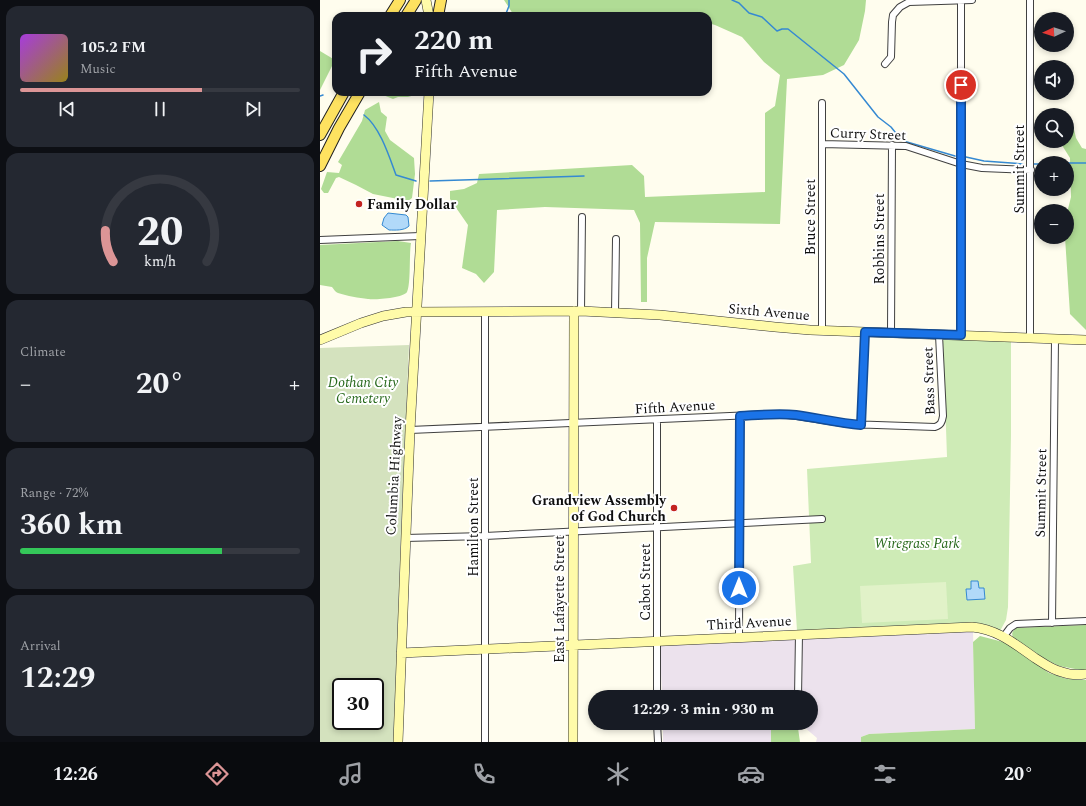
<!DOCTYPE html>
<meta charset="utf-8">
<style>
:root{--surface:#171b24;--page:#242831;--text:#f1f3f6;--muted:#9ea1a6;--line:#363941;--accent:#dc9596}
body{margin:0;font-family:Spectral,serif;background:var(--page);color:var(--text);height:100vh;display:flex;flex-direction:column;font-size:15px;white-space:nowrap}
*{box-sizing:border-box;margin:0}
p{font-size:13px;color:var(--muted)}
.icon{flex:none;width:22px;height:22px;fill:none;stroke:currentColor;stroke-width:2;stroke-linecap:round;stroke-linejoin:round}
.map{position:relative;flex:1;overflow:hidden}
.side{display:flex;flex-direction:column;gap:6px;padding:6px;background:#0d0f14;width:320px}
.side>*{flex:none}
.guide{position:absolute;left:12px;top:12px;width:380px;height:84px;border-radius:12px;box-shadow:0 2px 6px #0003;background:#171b24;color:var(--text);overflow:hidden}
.needle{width:26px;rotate:267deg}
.fabs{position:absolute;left:714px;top:12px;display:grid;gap:8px}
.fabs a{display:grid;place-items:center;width:40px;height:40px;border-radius:50%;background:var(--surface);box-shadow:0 2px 6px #0003;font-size:20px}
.speed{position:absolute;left:12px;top:678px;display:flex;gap:8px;font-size:20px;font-weight:700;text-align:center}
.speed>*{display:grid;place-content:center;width:52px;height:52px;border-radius:50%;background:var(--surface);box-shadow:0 2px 6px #0003;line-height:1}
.speed .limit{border:2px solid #111;border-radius:6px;background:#fff;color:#111}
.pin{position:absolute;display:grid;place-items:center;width:34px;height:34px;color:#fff;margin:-17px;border:2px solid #fff;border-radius:50%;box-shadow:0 1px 4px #0007}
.me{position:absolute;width:44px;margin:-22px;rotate:0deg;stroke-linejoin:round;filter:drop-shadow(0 0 3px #0008)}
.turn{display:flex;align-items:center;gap:14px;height:84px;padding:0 16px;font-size:18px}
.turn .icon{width:52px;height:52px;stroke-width:2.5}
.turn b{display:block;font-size:28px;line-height:34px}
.big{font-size:30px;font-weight:700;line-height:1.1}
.side .card{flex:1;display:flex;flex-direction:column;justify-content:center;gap:6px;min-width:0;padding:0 14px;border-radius:12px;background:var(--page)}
.side .dial{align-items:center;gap:0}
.dial svg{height:104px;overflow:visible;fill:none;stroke:var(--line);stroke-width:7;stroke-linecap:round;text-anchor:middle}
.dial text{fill:var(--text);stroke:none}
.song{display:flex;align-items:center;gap:12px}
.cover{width:48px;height:48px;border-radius:6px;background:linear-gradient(135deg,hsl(280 70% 55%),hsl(50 70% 35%))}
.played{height:4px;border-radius:2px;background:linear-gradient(90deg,var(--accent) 65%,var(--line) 65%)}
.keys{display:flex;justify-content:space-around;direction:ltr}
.heat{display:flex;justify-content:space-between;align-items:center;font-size:22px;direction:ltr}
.charge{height:6px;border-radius:3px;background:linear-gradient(90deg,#34c759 72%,var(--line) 0)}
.trip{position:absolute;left:268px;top:690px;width:230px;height:40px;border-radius:20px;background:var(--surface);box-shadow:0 2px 6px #0003;font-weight:700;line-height:40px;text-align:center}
.tab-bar{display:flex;height:64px;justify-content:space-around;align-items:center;background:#090b0e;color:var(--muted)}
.tab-bar .icon{width:28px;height:28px}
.tab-bar .current{color:var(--accent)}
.tab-bar b{font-size:18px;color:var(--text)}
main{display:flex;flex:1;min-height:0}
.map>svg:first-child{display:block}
.industrial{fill:#ece2ed}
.green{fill:#ceebb6}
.forest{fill:#b0dc95}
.cemetery{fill:#d4e2be;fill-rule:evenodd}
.pitch{fill:#e1f2c8}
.water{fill:#b1d9f9;stroke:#3589d2}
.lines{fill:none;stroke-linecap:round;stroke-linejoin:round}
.stream{stroke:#3589d2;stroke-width:1.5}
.street-casing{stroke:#414141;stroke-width:8}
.secondary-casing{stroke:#303030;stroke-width:10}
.primary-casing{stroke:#1f1f1f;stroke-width:12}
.street{stroke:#fff;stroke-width:6}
.secondary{stroke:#fffba9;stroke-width:9}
.primary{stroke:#fee260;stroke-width:10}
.route-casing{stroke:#114b97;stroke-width:10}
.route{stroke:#1a73e8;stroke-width:7}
.poi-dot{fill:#c32320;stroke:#fff;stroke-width:1.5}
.labels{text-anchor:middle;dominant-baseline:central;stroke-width:4;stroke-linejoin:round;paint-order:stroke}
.street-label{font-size:14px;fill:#0e0e0e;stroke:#fff}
.poi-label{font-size:14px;font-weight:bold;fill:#0e0e0e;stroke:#fff;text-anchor:start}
.park-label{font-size:14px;font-style:italic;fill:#26681b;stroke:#fff}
</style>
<main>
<section class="side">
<div class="card">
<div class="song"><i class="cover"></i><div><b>105.2 FM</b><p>Music</p></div></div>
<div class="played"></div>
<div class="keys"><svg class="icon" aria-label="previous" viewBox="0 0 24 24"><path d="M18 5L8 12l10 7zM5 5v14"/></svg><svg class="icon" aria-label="pause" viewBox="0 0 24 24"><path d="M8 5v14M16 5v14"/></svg><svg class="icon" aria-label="next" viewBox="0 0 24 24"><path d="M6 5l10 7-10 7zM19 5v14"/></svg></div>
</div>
<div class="card dial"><svg viewBox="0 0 100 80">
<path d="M14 69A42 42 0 1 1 86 69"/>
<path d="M14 69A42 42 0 0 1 8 45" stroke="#dc9596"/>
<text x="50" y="56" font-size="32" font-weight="700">20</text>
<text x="50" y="72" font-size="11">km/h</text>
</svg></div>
<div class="card"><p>Climate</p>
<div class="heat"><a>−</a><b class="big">20°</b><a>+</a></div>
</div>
<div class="card"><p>Range · 72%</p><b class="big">360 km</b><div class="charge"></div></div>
<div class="card"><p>Arrival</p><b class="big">12:29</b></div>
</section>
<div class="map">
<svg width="766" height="742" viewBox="0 0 766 742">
<rect width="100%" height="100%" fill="#fffdee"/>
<!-- industrial -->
<path class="industrial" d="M 653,630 L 655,729 L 549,734 L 541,737 L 541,742 L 496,742 L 497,738 L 484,727 L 452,729 L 451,742 L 343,742 L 343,723 L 491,723 L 491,697 L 342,697 L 340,648 L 342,644 Z"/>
<!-- green -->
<path class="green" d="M 624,339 L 691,341 L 691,435 L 688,607 L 686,620 L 680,631 L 477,631 L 473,566 L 491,563 L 487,469 L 627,457 L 623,341 Z"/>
<!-- forest -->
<path class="forest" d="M 184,0 L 546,0 L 545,11 L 539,40 L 524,65 L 503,75 L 467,79 L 460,224 L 335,222 L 327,258 L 327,302 L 321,302 L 320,223 L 314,210 L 225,207 L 177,210 L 174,272 L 164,283 L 156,274 L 142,268 L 148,225 L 130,199 L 130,191 L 144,189 L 157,183 L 159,174 L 312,165 L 324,176 L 325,197 L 445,192 L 445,113 L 455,106 L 460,75 L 444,62 L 422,37 L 395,25 L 388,23 L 388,16 L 341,16 L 315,13 L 193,14 Z
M 0,51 L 15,60 L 0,90 Z
M 61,92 L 99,92 L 98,94 L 88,97 L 78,97 L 73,99 L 63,95 Z
M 59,102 L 61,112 L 67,117 L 65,131 L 70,140 L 94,158 L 95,174 L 92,198 L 88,201 L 53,194 L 36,185 L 19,177 L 16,178 L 8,193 L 4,193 L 1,189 L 7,172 L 19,173 L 22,165 L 18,162 L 42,121 L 45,110 Z
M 753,125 L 756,138 L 762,148 L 766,149 L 766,330 L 750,314 L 745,237 L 747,237 L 747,213 L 751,197 L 750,158 L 740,142 L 741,141 L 747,141 L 747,133 Z
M 78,241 L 91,243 C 89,254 91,284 87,292 C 83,298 55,300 48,299 C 39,298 27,296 18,293 C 15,292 14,289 12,287 L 0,285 L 0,245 Z
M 766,625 L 766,671 L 739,666 L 723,658 L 693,637 C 691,633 693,631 696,628 Z
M 660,636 L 687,643 L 729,673 L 747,679 L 766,680 L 766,742 L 541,742 L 541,737 L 549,734 L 655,729 L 653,642 Z
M 478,728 L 480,742 L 451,742 L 451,729 Z"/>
<!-- cemetery -->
<path class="cemetery" d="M 89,345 L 80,559 L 74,742 L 0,742 L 0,348 ZM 21,687 L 55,687 L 55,721 L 21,721 Z"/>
<!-- pitch -->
<path class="pitch" d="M 626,582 L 628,619 L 542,623 L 540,586 Z"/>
<!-- water -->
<path class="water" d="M 68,213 L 86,215 L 88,217 L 89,226 C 84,231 75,230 69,230 L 62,225 L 64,218 Z
M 651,581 L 658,581 L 659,588 L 664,588 L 665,599 L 647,600 L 646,589 L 651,589 Z"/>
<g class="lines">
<!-- stream -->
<path class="stream" d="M 412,0 L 419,3 L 429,13 L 442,17 L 457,31 L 462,29 L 468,29 L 524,74 L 558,117 L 571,127 L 579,137 L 587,142 L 635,156
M 185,16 L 189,6 L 189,0
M 0,96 L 3,95
M 44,115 C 60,127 69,156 76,175 L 96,181
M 646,157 L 664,161 L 703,164
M 747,163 L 766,163
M 714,164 L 721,164
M 110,181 L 264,176"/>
<!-- street casing -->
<g class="street-casing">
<path id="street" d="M 565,64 L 571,57 L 572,22 L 573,15 L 580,7 L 589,2 L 652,0
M 502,144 L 586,146 L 641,164 L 662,168 L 711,170
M 0,240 L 100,236
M 261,311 L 262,217
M 295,313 L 296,239
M 502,330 L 502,103
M 571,333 L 572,145
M 641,335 L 641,0
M 710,338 L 710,0
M 541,425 L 545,332
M 90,430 L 456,414 L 477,416 L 528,424 L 615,427 C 621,425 622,422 623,416 L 619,335
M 85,538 L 165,536 L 502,519
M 732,623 L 735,339
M 684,636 L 690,628 L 696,624 L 766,621
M 419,638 L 420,416
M 337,697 L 337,420
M 478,697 L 479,634
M 337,723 L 338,742
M 165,742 L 165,312"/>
</g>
<!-- secondary casing -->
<g class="secondary-casing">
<path id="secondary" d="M 106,0 L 109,16
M 0,340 L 41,323 L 63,316 L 86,312 L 261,311 L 340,315 L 455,327 L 490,330 L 766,340
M 81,653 L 652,627 C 677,629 695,644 715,658 C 723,663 732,670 742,672 C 750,675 758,675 766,674
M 78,742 L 90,430 L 109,92
M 253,742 L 254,311"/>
</g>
<!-- primary casing -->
<g class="primary-casing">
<path id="primary" d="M 70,16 L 80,0
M 86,16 L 96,0
M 118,16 L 121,0
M 0,135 L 24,92
M 0,166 L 19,128 L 40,92"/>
</g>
<!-- street -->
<use href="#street" class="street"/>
<!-- secondary -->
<use href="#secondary" class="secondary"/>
<!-- primary -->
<use href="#primary" class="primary"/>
</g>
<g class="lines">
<!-- route casing -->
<g class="route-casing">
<path id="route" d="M 419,588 L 420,416 C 439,415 458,413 476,415 C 498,418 519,423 541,425 L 545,332 L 641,335 L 641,85"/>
</g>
<!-- route -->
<use href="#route" class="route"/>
</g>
<!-- markers -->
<g class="poi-dot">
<circle cx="39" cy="204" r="4"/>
<circle cx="354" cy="508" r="4"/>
</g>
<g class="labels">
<!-- street labels -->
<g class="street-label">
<text transform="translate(548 134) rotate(2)">Curry Street</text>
<text transform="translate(699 169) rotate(-90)">Summit Street</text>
<text transform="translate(490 217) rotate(-90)">Bruce Street</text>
<text transform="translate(559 239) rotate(-90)">Robbins Street</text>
<text transform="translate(449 312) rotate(5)">Sixth Avenue</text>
<text transform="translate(609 381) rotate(-92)">Bass Street</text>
<text transform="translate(355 407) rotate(-3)">Fifth Avenue</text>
<text transform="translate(74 476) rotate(-87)">Columbia Highway</text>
<text transform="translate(721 493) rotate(-89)">Summit Street</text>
<text transform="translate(153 527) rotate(-90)">Hamilton Street</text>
<text transform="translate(325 582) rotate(-90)">Cabot Street</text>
<text transform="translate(239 599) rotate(-90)">East Lafayette Street</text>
<text transform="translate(429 623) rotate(-3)">Third Avenue</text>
</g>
<!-- poi labels -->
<g class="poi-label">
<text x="47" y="204">Family Dollar</text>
<text x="346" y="500" text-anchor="end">Grandview Assembly<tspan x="346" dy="16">of God Church</tspan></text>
</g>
<!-- park labels -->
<g class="park-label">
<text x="43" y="382">Dothan City<tspan x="43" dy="16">Cemetery</tspan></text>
<text x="597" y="543">Wiregrass Park</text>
</g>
</g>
</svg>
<div class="fabs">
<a><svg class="needle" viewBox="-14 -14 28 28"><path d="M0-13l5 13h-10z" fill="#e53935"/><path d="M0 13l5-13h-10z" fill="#9ea1a6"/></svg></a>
<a><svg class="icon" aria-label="sound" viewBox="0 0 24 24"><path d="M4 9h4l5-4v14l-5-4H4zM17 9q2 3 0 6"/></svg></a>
<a><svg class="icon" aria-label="search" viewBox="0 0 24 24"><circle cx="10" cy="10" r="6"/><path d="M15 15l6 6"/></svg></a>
<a>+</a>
<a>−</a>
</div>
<div class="speed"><div class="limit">30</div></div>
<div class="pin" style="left:641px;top:85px;background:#d93025"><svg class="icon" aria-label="arrive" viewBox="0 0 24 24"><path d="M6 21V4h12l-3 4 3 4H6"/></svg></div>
<svg class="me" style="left:419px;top:588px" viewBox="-20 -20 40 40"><circle r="17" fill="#1a73e8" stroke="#fff" stroke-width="3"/><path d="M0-11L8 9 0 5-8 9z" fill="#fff"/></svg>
<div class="trip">12:29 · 3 min · 930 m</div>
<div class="guide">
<div class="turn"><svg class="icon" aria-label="right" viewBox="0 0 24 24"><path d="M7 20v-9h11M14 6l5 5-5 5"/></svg><div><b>220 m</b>Fifth Avenue</div></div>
</div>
</div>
</main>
<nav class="tab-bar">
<b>12:26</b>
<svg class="icon current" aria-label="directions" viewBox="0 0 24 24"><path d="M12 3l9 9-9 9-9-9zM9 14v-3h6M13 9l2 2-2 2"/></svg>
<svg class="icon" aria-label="music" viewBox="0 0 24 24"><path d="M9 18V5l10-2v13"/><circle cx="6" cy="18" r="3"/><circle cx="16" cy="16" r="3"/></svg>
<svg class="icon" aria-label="phone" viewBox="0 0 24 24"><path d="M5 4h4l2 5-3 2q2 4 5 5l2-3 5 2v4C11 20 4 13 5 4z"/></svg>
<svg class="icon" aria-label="climate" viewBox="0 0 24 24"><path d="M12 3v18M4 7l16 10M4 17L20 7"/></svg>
<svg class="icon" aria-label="car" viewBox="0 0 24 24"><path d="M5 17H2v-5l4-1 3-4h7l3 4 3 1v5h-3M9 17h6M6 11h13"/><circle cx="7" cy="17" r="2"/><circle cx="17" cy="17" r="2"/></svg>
<svg class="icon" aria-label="filters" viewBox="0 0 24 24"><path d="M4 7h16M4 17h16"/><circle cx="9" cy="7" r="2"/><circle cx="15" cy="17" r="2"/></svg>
<b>20°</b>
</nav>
